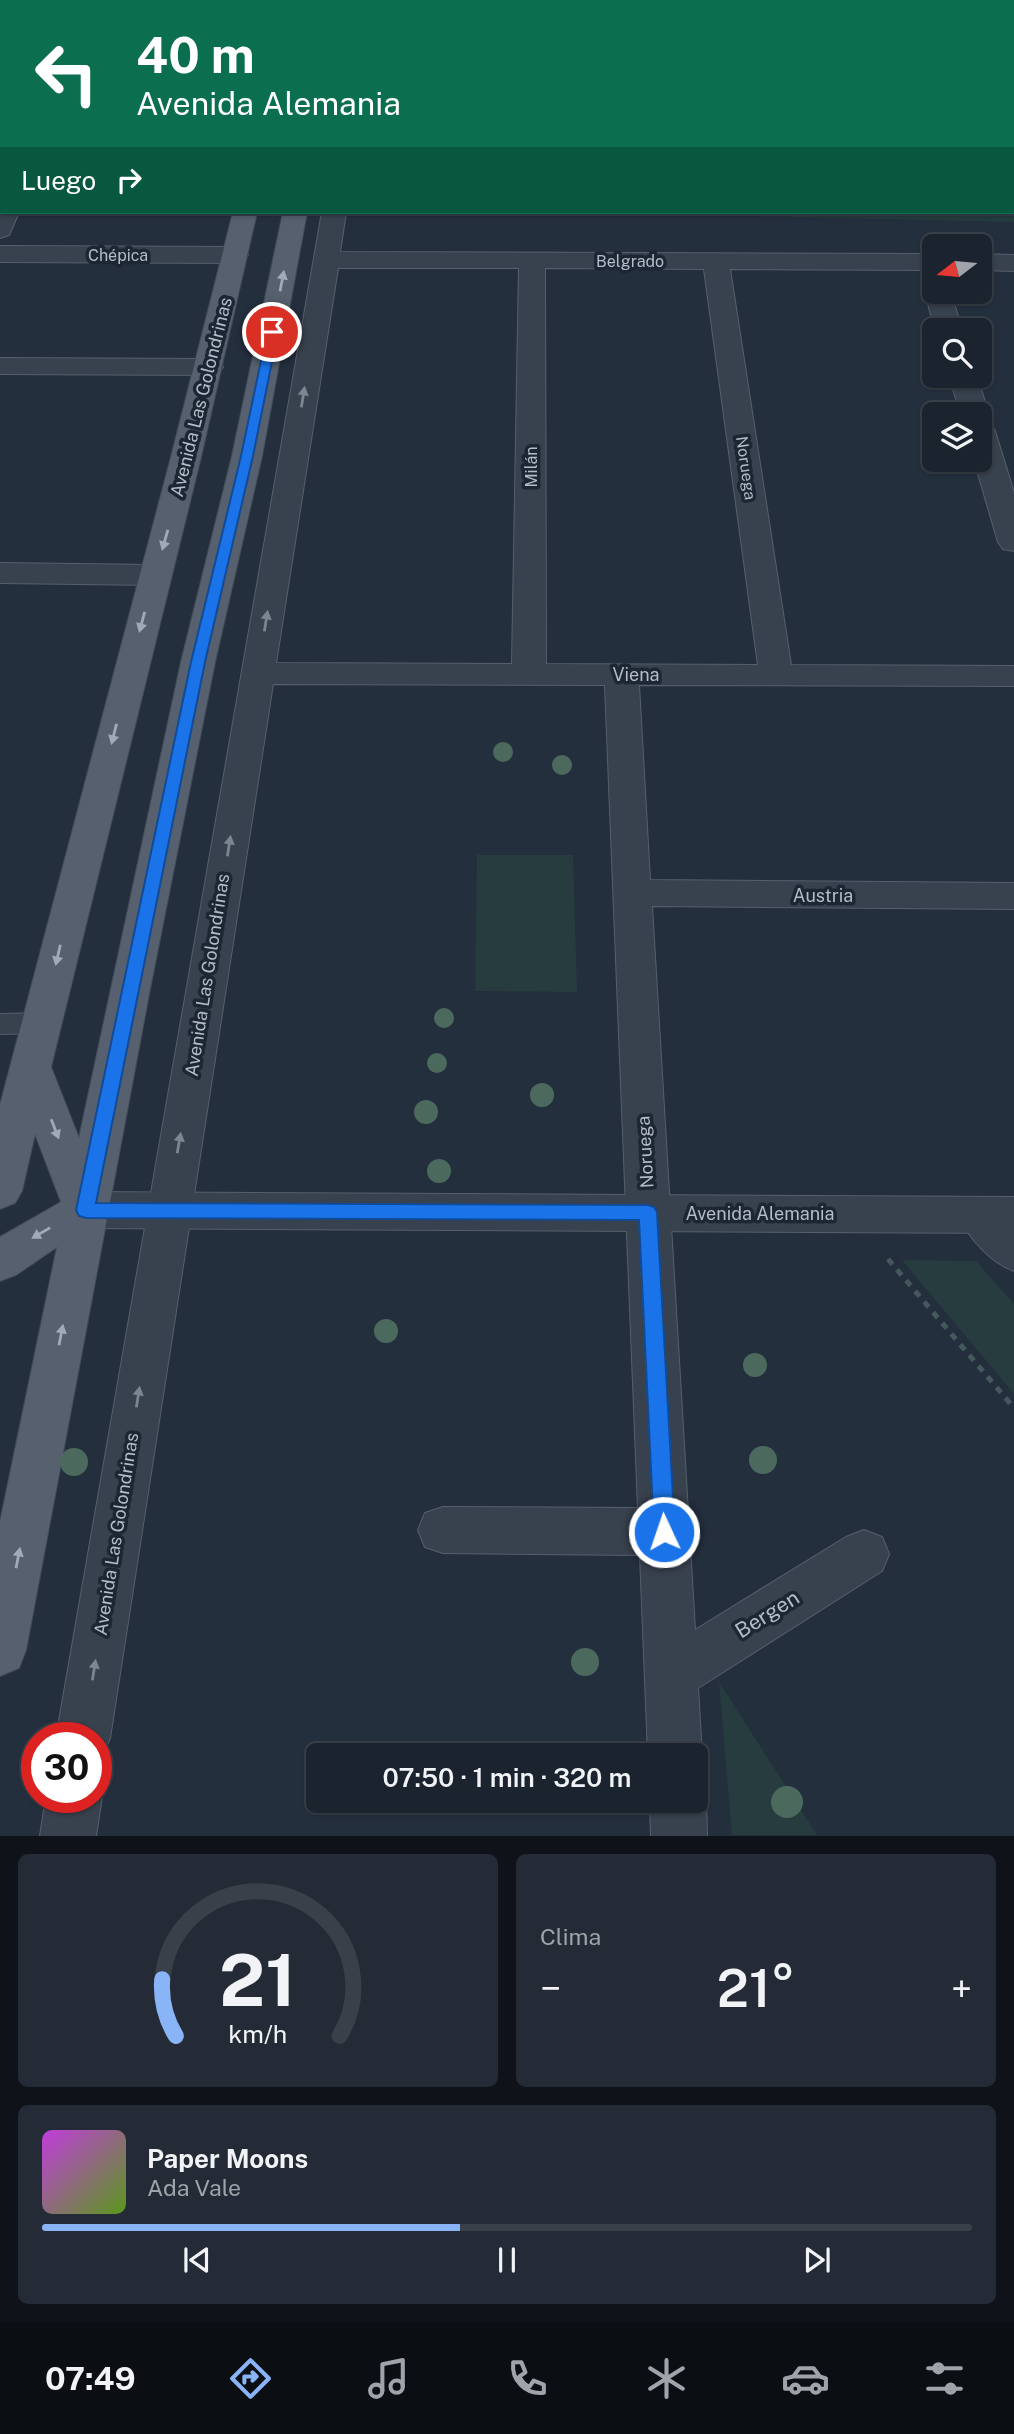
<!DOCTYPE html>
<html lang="es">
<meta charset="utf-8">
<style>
:root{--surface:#1b232e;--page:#242b36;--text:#f1f3f6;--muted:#a0a4aa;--line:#39404a;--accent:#8ab4f8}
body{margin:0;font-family:"Public Sans",sans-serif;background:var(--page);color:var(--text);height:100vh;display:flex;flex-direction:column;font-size:26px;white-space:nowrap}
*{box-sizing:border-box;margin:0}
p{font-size:23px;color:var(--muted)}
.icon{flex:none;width:38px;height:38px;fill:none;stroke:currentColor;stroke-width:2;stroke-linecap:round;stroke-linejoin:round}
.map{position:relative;height:1836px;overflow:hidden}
.sheet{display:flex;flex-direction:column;gap:18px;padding:18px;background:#0f1319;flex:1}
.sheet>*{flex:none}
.hud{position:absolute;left:0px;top:0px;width:1015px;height:214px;box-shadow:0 2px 5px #0004,0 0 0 2px var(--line);background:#0b6e4f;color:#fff;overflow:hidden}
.needle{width:46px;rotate:254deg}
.tools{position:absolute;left:922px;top:234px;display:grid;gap:14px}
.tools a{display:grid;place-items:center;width:70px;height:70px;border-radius:10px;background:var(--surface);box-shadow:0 2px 5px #0004,0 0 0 2px var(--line);font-size:35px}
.speed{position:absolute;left:21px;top:1722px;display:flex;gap:14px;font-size:35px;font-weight:700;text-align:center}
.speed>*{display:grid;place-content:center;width:91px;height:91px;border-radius:50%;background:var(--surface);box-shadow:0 2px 5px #0004,0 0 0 2px var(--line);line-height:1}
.speed .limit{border:10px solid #d22;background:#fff;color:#111}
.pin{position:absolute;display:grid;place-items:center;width:60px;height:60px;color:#fff;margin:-30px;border:4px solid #fff;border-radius:50%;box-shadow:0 2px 7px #0007}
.me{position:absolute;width:77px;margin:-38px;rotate:357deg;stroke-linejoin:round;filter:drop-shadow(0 0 5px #0008)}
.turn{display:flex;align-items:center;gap:24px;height:147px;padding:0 21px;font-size:32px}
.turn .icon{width:91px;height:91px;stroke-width:2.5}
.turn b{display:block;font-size:49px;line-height:60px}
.then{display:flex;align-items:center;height:66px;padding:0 21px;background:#0003;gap:14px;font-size:26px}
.big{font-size:52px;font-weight:600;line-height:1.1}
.sheet .card{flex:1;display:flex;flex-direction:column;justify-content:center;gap:10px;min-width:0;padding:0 24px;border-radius:10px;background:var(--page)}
.sheet .dial{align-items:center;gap:0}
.dial svg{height:182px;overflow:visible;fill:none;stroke:var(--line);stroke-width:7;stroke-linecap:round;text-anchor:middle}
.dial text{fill:var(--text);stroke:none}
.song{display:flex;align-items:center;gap:21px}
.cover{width:84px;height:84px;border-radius:10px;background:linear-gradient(135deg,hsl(290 70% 55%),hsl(90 70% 35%))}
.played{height:7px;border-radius:4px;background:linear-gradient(90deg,var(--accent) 45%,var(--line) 45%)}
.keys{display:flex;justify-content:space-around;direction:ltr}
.heat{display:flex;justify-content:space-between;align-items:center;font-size:38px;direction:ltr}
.sheet .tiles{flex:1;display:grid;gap:18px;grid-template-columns:1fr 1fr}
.card:last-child{grid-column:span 2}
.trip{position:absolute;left:306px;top:1743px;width:402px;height:70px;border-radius:10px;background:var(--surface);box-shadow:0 2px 5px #0004,0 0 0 2px var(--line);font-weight:600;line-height:70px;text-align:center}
.dock{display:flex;height:112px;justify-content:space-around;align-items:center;background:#0b0e12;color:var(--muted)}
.dock .icon{width:49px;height:49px}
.dock .on{color:var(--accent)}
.dock b{font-size:32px;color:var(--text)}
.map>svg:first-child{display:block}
.green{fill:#263c3f}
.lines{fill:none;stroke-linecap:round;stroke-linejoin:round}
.service-casing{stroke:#565f6c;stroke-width:2}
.minor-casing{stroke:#565f6c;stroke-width:2}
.tertiary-casing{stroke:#565f6c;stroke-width:2}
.primary-casing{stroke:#414a57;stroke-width:2}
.path{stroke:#44595c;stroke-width:5;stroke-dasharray:7 7;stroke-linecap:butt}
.service{fill:#38414e;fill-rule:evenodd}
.minor{fill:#38414e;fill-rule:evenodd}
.tertiary{fill:#38414e;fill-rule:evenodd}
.primary{fill:#56606e;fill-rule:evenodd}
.tree{fill:#4b6a5d}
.oneway{fill:#a1aab7}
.oneway2{fill:#7c8592}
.route{fill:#1a73e8;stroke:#114b97;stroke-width:2}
.labels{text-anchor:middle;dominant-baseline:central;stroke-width:7;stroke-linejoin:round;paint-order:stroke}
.far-street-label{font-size:16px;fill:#b4bcc9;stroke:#1d2633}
.street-label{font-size:18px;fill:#b4bcc9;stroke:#1d2633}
.near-street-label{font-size:21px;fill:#b4bcc9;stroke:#1d2633}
</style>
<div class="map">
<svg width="1014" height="1836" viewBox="0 0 1014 1836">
<rect width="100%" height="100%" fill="#242f3e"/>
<!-- green -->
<path class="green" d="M 738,0 L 1014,0 L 1014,222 L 570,212 L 1013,212 L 1013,2 L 733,2 Z
M 477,855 L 573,855 L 577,992 L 475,991 Z
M 902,1260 L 976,1261 L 1014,1304 L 1014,1394 Z
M 719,1682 L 817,1835 L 732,1835 Z"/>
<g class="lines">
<!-- service casing -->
<g class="service-casing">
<path id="service" d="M 41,1013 L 50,1016 L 54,1023 L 50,1030 L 41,1033 L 0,1034 L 0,1014 Z"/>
</g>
<!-- minor casing -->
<g class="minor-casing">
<path id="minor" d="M 11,0 L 31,0 L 10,2 Z
M 86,0 L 106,0 L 106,2 L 86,2 Z
M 359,0 L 379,0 L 358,2 Z
M 0,31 L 2,31 L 2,43 L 0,43 Z
M 0,110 L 2,110 L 2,124 L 0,124 Z
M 0,206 L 2,212 L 19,212 L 9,235 L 0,238 Z
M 322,212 L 346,212 L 340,252 L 934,254 L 934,270 L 730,269 L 791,665 L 1014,666 L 1014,686 L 639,685 L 650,880 L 1014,883 L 1014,909 L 652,906 L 695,1630 L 846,1537 L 864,1530 L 882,1537 L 889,1554 L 882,1571 L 698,1688 L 702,1755 L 696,1769 L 696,1755 L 648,1755 L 640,1555 L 443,1553 L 425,1547 L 418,1530 L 425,1513 L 443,1507 L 638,1508 L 605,685 L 273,684 L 110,1738 L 102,1757 L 96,1760 L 96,1738 L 56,1738 ZM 338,268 L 519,268 L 512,664 L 276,663 ZM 545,268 L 704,269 L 758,665 L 546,664 Z
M 0,246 L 235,247 L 244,250 L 248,255 L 244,260 L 235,263 L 0,262 Z
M 980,254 L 1014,255 L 1014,271 L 980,270 Z
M 934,285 L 934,292 L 951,292 L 962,331 L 935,331 L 925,292 L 929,286 Z
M 0,358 L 209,359 L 219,361 L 223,367 L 219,373 L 209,375 L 0,374 Z
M 949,376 L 977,376 L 989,415 L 985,421 L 980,422 L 990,425 L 995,431 L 1014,493 L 1014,551 L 1003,549 L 998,542 L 974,460 L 980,460 L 980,415 L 961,415 Z
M 0,563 L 155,565 L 166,568 L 171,575 L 166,582 L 155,585 L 0,583 Z
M 980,1197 L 996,1202 L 1014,1222 L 1014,1271 C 990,1262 969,1238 958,1215 L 964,1202 Z
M 696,1781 L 706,1801 L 707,1836 L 651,1836 L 650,1801 L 696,1801 Z
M 96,1784 L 102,1797 L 96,1836 L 40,1836 L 46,1797 L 96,1797 Z"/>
</g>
<!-- tertiary casing -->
<g class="tertiary-casing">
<path id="tertiary" d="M 86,1192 L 1014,1197 L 1014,1233 L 86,1228 L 70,1223 L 64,1210 L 70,1197 Z"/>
</g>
<!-- primary casing -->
<g class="primary-casing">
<path id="primary" d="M 284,0 L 304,0 L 304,2 L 284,2 Z
M 325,0 L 345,0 L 324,2 Z
M 233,212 L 257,212 L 201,457 L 51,1067 L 79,1138 L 181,662 L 232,456 L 283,212 L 307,212 L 262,456 L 215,662 L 150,989 L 26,1650 L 19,1668 L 0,1676 L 0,1522 L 57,1247 L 16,1275 L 0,1281 L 0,1237 L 61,1202 L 35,1134 L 22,1191 L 15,1203 L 0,1209 L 0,1105 L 171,457 Z"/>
</g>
<!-- path -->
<path class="path" d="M 888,1259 L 1014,1408"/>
<!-- service -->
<use href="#service" class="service"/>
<!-- minor -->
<use href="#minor" class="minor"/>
<!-- tertiary -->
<use href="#tertiary" class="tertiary"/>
<!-- primary -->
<use href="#primary" class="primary"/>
</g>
<!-- trees -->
<g class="tree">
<circle cx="503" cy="752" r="10"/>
<circle cx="562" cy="765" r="10"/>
<circle cx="444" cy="1018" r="10"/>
<circle cx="437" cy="1063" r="10"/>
<circle cx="542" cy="1095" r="12"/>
<circle cx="426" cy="1112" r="12"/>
<circle cx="439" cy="1171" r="12"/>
<circle cx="386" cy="1331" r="12"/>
<circle cx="755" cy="1365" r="12"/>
<circle cx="763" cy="1460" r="14"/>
<circle cx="74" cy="1462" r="14"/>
<circle cx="585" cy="1662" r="14"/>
<circle cx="787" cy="1802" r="16"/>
</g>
<!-- one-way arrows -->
<defs><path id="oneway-solid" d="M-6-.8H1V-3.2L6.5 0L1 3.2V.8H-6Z" transform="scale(1.75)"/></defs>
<g class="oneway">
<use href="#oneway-solid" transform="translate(282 281) rotate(-79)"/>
<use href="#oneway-solid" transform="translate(165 540) rotate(106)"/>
<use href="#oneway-solid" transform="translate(142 622) rotate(105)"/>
<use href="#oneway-solid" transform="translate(114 734) rotate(104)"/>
<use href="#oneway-solid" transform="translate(58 955) rotate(103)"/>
<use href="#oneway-solid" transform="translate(55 1129) rotate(69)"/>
<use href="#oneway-solid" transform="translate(41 1233) rotate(150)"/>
<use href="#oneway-solid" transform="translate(61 1335) rotate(-79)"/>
<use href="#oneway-solid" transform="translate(18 1558) rotate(-79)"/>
</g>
<g class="oneway2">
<use href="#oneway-solid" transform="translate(303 397) rotate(-81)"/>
<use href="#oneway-solid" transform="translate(266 621) rotate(-81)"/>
<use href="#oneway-solid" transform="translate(229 846) rotate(-81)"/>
<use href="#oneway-solid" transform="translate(179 1143) rotate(-80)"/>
<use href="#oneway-solid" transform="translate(138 1397) rotate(-81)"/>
<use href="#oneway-solid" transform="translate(94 1670) rotate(-81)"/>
</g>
<!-- route -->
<path class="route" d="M 272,328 L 278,332 L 253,456 L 205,662 L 96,1203 L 648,1205 L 654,1207 L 657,1212 L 675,1532 L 672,1539 L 664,1542 L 657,1539 L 654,1532 L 639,1220 L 86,1218 L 79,1216 L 76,1210 L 191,662 L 241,456 L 267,332 Z"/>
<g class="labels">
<!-- far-street labels -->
<g class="far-street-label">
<text x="118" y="255">Chépica</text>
<text x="630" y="261">Belgrado</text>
<text transform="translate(531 467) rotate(-90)">Milán</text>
<text transform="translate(746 468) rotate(82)">Noruega</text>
</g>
<!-- street labels -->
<g class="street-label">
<text transform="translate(201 397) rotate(-76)">Avenida Las Golondrinas</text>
<text x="636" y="674">Viena</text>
<text x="823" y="895">Austria</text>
<text transform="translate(207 975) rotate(-81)">Avenida Las Golondrinas</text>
<text transform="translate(645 1152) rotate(-93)">Noruega</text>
<text x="760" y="1213">Avenida Alemania</text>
<text transform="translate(116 1534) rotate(-81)">Avenida Las Golondrinas</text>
</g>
<!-- near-street labels -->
<g class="near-street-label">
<text transform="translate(767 1614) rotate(-32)">Bergen</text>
</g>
</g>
</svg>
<div class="tools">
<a><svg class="needle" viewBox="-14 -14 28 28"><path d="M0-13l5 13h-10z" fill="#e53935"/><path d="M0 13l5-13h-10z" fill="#a0a4aa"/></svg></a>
<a><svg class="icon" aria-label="search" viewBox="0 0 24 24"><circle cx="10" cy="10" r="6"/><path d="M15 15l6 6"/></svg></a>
<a><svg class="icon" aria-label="layers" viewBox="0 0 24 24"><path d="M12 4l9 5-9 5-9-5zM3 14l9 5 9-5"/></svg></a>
</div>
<div class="speed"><div class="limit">30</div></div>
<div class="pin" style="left:272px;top:332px;background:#d93025"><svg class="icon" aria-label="arrive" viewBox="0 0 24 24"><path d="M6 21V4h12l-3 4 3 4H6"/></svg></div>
<svg class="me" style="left:664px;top:1532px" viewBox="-20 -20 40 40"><circle r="17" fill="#1a73e8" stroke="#fff" stroke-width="3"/><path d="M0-11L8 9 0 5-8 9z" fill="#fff"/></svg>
<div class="trip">07:50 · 1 min · 320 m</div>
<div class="hud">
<div class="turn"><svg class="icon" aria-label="left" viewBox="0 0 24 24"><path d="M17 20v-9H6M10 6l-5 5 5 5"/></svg><div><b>40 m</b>Avenida Alemania</div></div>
<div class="then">Luego<svg class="icon" aria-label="right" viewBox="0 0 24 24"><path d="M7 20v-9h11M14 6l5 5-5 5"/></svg></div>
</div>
</div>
<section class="sheet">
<div class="tiles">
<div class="card dial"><svg viewBox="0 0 100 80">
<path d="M14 69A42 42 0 1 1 86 69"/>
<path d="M14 69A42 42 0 0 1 8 44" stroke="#8ab4f8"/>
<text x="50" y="56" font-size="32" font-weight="700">21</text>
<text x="50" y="72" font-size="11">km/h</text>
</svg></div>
<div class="card"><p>Clima</p>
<div class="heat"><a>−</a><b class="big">21°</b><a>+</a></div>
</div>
<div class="card">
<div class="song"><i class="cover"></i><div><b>Paper Moons</b><p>Ada Vale</p></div></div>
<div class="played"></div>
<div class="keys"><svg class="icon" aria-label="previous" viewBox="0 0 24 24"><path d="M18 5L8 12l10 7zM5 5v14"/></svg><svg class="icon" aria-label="pause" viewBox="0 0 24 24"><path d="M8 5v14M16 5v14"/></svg><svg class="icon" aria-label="next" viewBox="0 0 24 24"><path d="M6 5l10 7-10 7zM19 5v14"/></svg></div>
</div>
</div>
</section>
<nav class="dock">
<b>07:49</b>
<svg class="icon on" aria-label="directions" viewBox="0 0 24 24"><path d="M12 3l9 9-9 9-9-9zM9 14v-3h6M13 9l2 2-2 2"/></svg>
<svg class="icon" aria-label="music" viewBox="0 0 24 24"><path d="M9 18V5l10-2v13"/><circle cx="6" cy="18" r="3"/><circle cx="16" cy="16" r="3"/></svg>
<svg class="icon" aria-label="phone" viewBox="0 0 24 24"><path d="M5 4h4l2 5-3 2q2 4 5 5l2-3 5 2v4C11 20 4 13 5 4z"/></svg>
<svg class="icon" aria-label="climate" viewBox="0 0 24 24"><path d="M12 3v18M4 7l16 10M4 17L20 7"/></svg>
<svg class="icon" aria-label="car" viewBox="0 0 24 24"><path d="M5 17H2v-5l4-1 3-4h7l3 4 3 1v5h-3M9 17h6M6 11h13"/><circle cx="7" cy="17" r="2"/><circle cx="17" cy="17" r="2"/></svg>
<svg class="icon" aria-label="filters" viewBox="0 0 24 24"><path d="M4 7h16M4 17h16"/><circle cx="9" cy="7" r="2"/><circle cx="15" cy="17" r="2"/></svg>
</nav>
